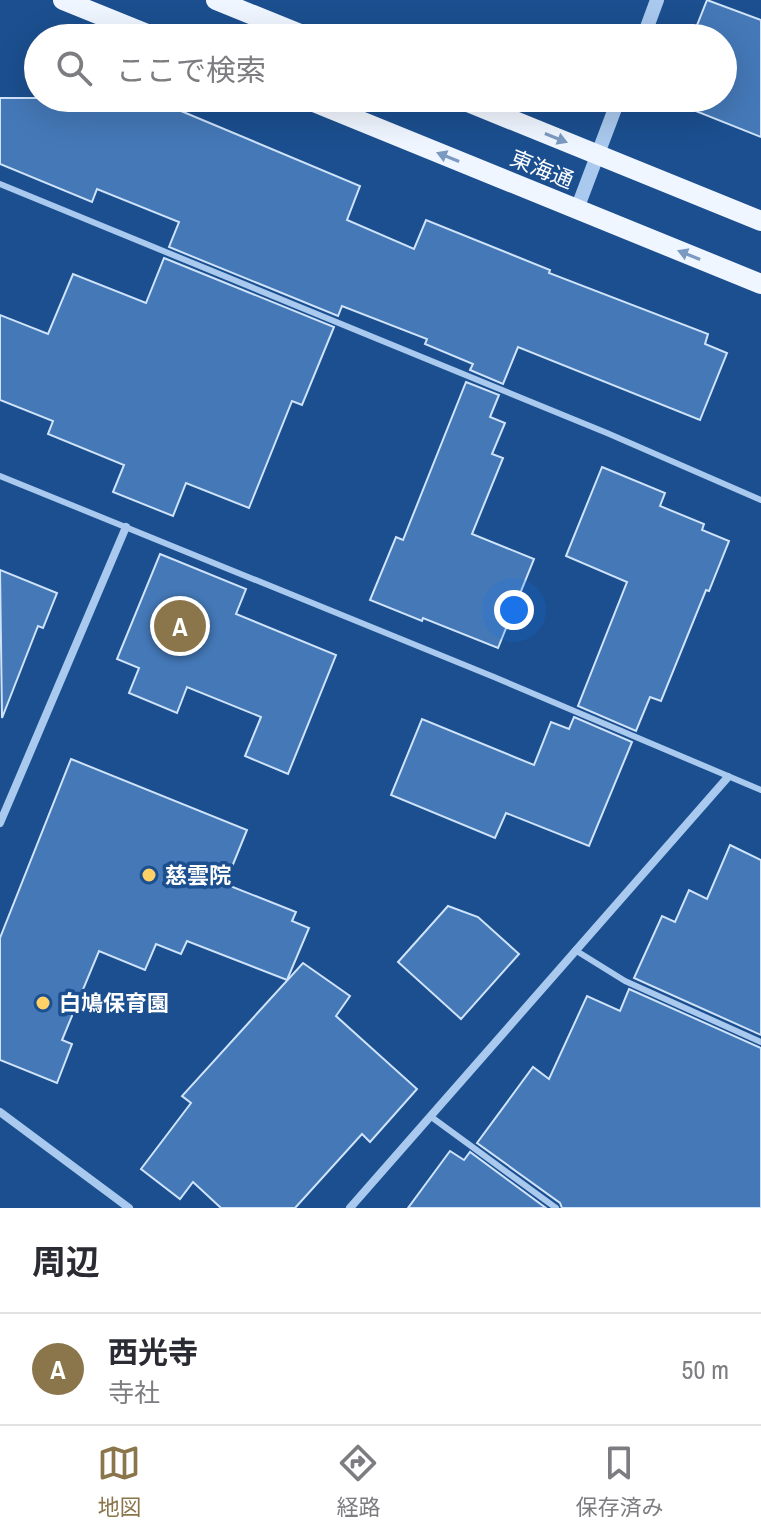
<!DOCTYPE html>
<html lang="ja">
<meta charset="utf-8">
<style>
:root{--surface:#fff;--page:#f2f2f3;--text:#2b2b33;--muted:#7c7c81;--line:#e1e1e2;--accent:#8a764a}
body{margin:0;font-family:"Archivo Narrow","Noto Sans JP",sans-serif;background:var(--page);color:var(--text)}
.you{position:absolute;left:514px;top:610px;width:28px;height:28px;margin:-20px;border:6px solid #fff;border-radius:50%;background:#1a73e8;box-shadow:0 0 0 12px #1a73e833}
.badge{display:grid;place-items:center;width:52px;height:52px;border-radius:50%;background:var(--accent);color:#fff;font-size:26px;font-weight:700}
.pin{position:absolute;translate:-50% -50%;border:4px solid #fff;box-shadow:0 2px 8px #0006}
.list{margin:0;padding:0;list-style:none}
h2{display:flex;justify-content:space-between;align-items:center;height:104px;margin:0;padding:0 32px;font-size:34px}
h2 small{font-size:26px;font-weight:400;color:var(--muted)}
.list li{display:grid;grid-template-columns:52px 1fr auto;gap:24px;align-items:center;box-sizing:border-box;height:112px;padding:0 32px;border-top:2px solid var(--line)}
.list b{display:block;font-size:30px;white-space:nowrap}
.list p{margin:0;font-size:26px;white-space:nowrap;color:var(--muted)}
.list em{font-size:26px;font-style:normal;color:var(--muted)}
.icon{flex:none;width:44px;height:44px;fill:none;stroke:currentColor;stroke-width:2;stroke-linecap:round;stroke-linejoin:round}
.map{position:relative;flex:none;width:761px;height:1208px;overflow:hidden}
.search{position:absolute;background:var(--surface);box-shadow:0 8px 32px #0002;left:24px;right:24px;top:24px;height:88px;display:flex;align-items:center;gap:20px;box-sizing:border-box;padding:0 28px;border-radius:44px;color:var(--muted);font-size:30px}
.sheet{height:216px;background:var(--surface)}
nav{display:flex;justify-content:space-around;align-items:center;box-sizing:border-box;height:112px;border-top:2px solid var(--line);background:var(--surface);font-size:22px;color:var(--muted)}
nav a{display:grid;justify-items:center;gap:4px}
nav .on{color:var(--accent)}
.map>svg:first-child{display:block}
.building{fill:#4478b7;stroke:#cfe3fa;stroke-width:2}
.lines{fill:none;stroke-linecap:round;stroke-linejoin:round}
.service{stroke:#a9c9ee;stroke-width:6}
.minor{stroke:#a9c9ee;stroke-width:8}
.tertiary{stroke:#a9c9ee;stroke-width:14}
.primary{stroke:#f0f6ff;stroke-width:20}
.oneway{fill:#7b9ac1}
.poi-dot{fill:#ffd166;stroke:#1b4f8f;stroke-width:3}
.labels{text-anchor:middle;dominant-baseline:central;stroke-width:7;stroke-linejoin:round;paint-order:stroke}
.street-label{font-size:22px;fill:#fff;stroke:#1b4f8f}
.poi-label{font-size:22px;font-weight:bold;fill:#fff;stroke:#1b4f8f;text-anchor:start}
</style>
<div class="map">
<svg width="761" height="1208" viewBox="0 0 761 1208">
<rect width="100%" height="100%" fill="#1b4f8f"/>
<g class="building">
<polygon points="707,0 761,20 761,137 668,100 669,98 723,98 723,38 692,38"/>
<polygon points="0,98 150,98 360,186 347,220 414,249 426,220 550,270 549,273 708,334 705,344 727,353 700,420 518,347 503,384 470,370 473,364 425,344 427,339 342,306 338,316 169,247 179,222 97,189 92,202 0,164"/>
<polygon points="164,258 334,327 302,405 292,401 249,508 186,483 173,516 113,492 124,465 48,434 53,421 0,400 0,315 48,334 73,274 146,303"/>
<polygon points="466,382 499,395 490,417 505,423 492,454 503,458 472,534 534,559 498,648 423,618 422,621 370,600 396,537 403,540"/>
<polygon points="602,467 665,493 660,506 704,524 702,530 729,541 709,591 706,590 661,701 650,697 636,731 578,706 627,582 566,556"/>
<polygon points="160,554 246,589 236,614 336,655 288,774 245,756 261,717 187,687 177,713 129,693 139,668 117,659"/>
<polygon points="0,570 57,593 43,628 38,626 2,718"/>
<polygon points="574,717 632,742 589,846 506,813 495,838 391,795 422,719 534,765 551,722 569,729"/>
<polygon points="71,759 247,830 225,884 296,912 292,921 309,928 287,980 187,941 181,954 156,944 145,970 99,951 62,1040 72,1044 57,1083 0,1060 0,938"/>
<polygon points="730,845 761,860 761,1035 634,978 662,916 675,922 689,890 707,899"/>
<polygon points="448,906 478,917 519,954 461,1019 398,962"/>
<polygon points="303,963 350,996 336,1016 417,1089 370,1142 362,1134 295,1208 221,1208 193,1182 180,1199 141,1169 191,1103 182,1096"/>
<polygon points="629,989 761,1048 761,1208 562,1208 560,1203 477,1143 533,1067 549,1079 587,996 620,1011"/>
<polygon points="450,1151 464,1160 470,1152 546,1208 408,1208"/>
</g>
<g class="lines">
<g class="service">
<polyline points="0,184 607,433 761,500"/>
<polyline points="0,476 494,677 761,790"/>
<polyline points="575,950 625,981 761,1042"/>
<polyline points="430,1116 556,1208"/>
</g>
<g class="minor">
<polyline points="0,823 126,527"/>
<polyline points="0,1112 129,1208"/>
<polyline points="350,1208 728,777"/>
</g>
<g class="tertiary">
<polyline points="643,38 657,0"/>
<polyline points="577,209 619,98"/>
</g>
<g class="primary">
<polyline points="63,0 157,38"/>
<polyline points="216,0 310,38"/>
<polyline points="304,98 761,284"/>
<polyline points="458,98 761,221"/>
</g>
</g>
<defs><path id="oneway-solid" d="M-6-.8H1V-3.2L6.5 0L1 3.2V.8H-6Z" transform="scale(2)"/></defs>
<g class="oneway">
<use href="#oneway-solid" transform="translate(556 138) rotate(22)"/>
<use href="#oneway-solid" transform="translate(448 157) rotate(-158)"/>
<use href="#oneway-solid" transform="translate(689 255) rotate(-158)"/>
</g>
<g class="poi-dot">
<circle cx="149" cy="875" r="8"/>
<circle cx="43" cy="1003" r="8"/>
</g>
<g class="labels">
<g class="street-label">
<text transform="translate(542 169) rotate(22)">東海通</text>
</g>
<g class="poi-label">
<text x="165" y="875">慈雲院</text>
<text x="59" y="1003">白鳩保育園</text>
</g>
</g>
</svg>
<div class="you"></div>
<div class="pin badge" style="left:180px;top:626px">A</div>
<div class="search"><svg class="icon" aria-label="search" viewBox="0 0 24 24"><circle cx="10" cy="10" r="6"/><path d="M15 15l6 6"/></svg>ここで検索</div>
</div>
<section class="sheet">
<h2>周辺<small></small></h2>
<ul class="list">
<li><span class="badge">A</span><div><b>西光寺</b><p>寺社</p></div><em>50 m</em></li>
</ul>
</section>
<nav>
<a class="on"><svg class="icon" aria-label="map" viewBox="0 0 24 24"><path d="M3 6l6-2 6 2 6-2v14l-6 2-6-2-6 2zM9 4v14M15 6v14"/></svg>地図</a>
<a><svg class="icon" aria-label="directions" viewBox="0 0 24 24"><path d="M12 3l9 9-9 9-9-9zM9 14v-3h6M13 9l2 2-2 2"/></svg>経路</a>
<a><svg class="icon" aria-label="saved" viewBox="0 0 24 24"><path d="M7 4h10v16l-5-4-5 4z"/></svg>保存済み</a>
</nav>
